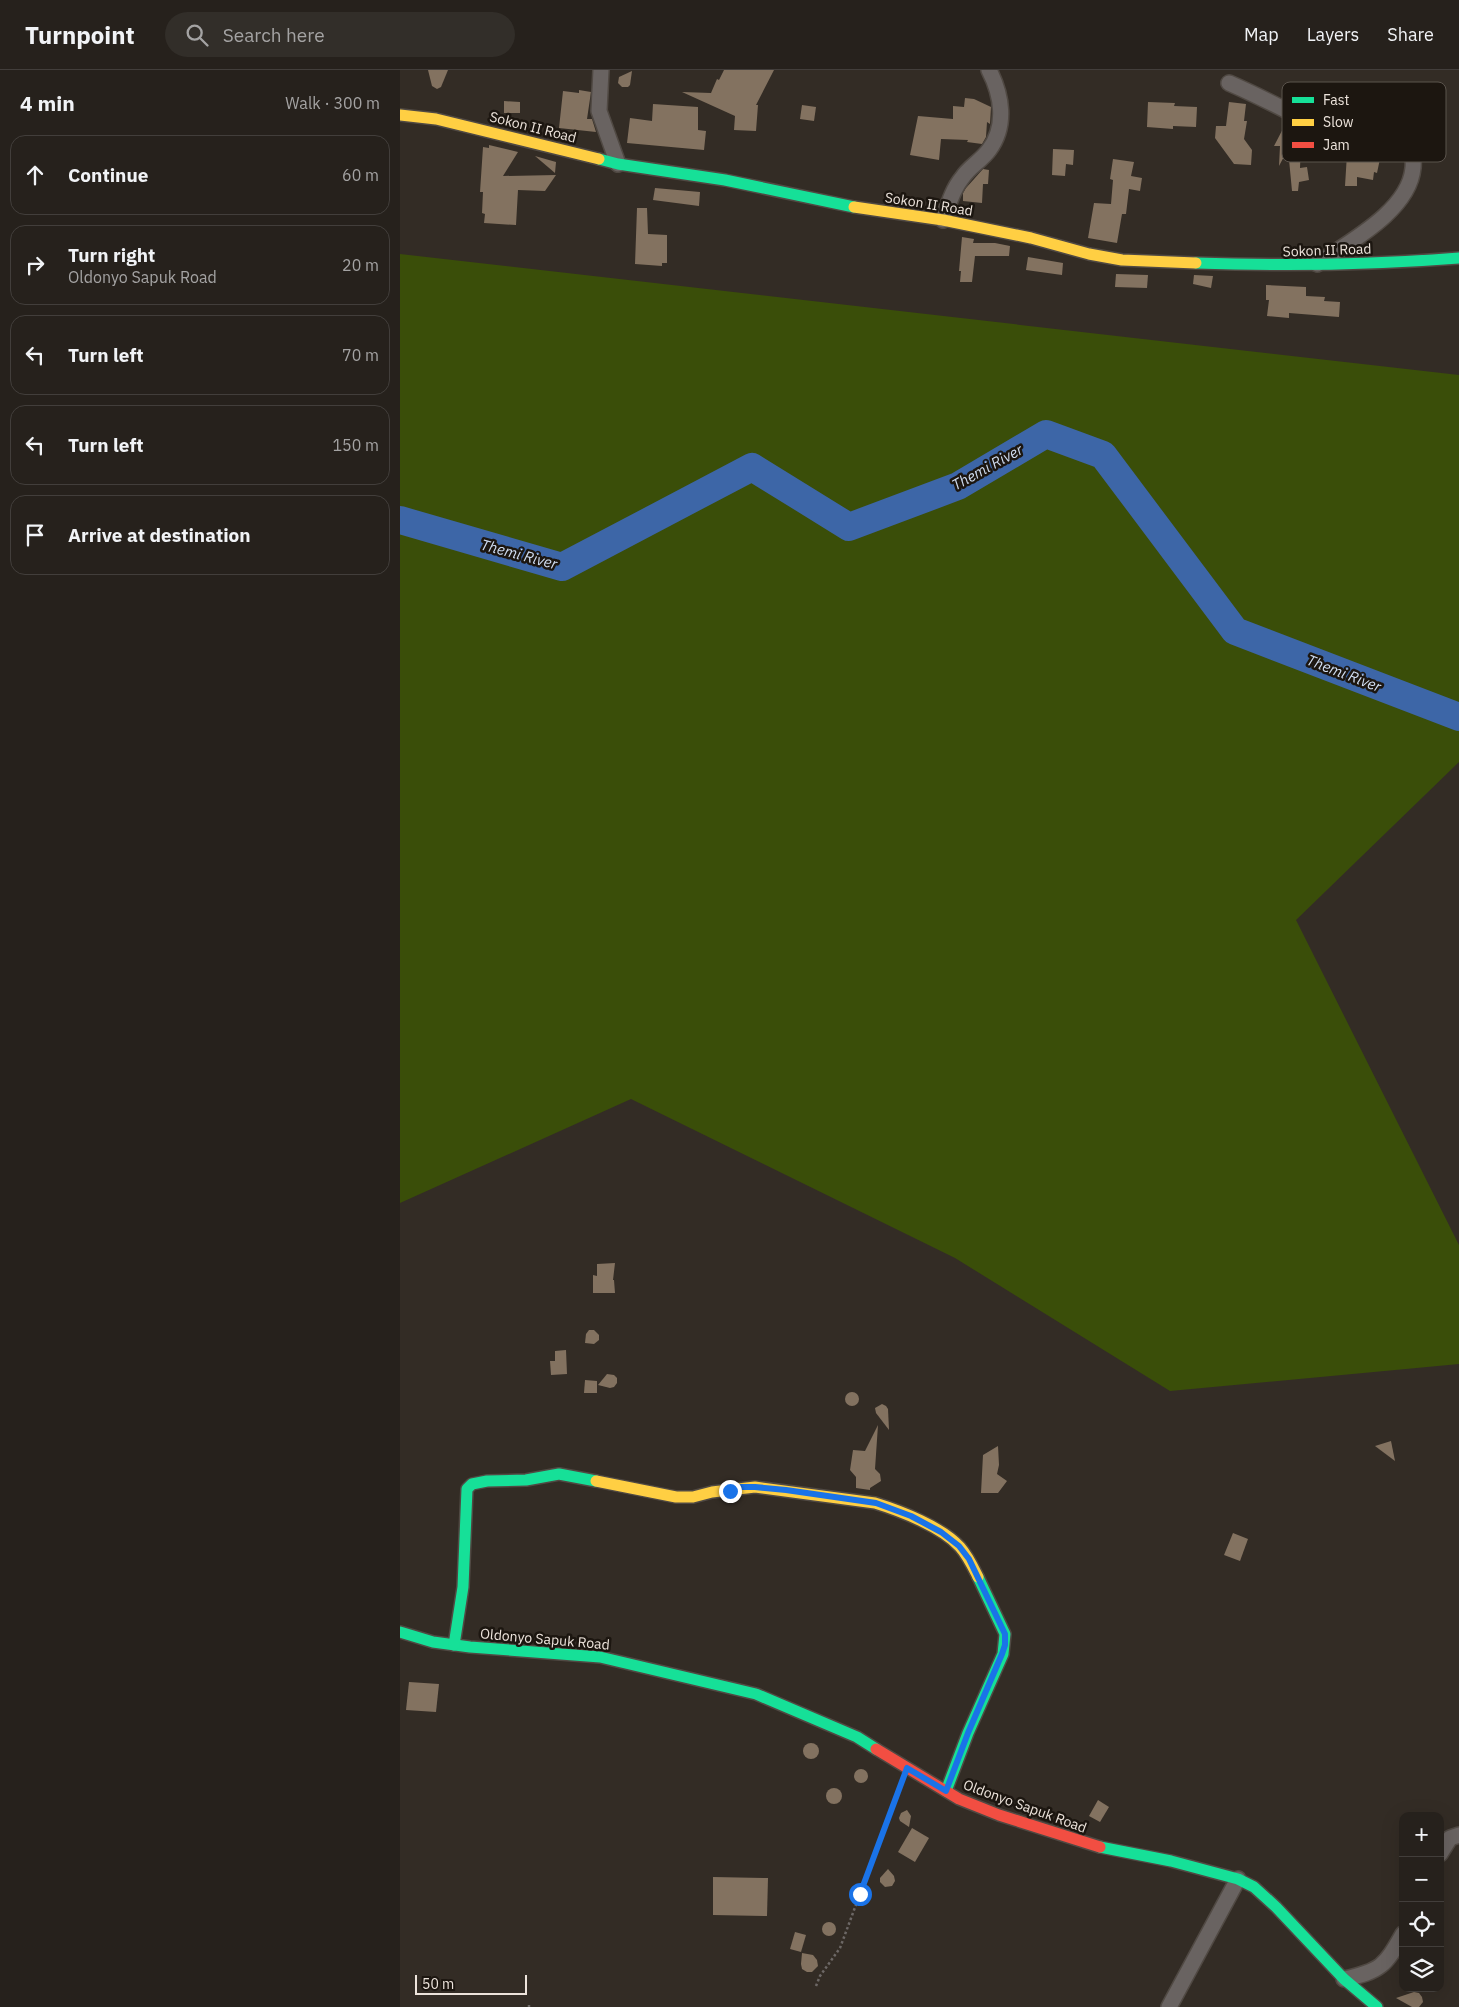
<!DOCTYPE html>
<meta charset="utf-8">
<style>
:root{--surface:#26211c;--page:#322e29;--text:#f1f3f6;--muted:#a4a3a3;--line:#423e3b}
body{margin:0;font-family:"IBM Plex Sans",sans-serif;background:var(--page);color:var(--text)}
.controls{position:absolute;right:15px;bottom:15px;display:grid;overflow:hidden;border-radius:10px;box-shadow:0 5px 20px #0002}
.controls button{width:45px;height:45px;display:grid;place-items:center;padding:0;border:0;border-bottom:1px solid var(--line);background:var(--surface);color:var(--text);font:25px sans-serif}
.scale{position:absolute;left:15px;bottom:12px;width:112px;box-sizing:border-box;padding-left:5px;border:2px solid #ede4dc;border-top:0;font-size:14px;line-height:18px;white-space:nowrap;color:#ede4dc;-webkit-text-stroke:4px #1c1610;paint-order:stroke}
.stop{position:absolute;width:15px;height:15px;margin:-11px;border:4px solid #1a73e8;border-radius:50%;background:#fff}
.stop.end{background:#1a73e8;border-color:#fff;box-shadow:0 1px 5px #0008}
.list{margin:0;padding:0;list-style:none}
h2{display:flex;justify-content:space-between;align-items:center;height:65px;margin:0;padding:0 20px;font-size:21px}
h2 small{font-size:16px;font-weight:400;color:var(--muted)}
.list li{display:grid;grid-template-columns:32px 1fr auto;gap:15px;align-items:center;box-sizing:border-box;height:80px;margin:0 10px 10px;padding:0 10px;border:1px solid var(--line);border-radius:15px}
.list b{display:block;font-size:19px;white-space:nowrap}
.list p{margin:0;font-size:16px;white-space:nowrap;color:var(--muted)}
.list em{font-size:16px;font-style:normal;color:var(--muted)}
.icon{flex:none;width:28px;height:28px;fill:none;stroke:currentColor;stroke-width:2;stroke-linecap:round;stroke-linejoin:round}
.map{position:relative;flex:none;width:1059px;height:1937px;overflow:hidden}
header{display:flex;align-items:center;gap:30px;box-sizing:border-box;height:70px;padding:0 25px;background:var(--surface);border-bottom:1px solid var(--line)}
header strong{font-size:24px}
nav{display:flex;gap:28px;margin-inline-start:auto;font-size:18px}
.search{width:350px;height:45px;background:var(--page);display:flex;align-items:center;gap:12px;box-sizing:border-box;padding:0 18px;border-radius:28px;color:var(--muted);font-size:19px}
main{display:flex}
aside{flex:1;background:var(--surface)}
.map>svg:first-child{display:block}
.green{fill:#3a4e09}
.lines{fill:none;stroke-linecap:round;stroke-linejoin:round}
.river{stroke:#3d66a7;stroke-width:28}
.building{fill:#837260}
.street-casing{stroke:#504943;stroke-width:18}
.fast-casing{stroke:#504943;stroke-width:14}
.slow-casing{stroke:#504943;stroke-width:14}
.jam-casing{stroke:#504943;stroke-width:14}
.path{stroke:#6d6866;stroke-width:2.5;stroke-dasharray:2.5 2.5;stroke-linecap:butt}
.street{stroke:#696361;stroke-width:15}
.fast{stroke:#16e098;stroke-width:11}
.slow{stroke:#ffcf43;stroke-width:11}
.jam{stroke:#f24e42;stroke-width:11}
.route{stroke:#1a73e8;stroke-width:6}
.labels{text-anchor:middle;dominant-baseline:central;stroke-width:5;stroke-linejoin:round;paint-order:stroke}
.street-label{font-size:14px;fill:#ede4dc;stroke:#1c1610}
.water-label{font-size:15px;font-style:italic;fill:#d0ddf1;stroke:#1c1610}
.key{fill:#1c1610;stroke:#5b544d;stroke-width:1}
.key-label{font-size:14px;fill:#ede4dc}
</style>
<header>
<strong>Turnpoint</strong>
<div class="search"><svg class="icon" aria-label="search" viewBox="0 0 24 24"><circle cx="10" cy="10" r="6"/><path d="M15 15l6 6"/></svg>Search here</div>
<nav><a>Map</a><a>Layers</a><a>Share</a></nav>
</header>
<main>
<aside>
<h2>4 min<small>Walk · 300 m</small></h2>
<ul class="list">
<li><svg class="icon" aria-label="ahead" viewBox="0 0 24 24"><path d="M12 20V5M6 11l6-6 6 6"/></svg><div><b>Continue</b></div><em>60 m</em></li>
<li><svg class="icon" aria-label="right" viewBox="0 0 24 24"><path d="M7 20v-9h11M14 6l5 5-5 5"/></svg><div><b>Turn right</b><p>Oldonyo Sapuk Road</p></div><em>20 m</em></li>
<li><svg class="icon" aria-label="left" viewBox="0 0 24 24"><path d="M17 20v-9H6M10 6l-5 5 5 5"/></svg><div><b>Turn left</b></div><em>70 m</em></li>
<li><svg class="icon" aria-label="left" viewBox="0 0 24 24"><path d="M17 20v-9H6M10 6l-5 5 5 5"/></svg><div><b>Turn left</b></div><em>150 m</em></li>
<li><svg class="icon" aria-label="arrive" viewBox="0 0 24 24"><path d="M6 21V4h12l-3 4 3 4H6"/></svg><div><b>Arrive at destination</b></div></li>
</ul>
</aside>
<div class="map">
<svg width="1059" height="1937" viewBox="0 0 1059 1937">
<rect width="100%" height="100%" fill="#332c25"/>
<polygon class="green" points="0,184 1059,305 1059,692 896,850 1059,1175 1059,1294 770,1321 555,1188 231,1029 0,1133"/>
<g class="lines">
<polyline class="river" points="0,450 162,497 352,397 449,457 558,416 646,364 703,385 835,561 1059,647"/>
</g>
<g class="building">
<polygon points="28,0 48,0 41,17 37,19 32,16"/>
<polygon points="324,0 374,0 356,35 358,35 356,61 334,60 335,46 282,22 311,23 317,9 319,10"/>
<polygon points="232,1 230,15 228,17 222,17 218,13 219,7"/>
<polygon points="179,20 191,22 187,49 192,49 196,62 159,58 163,21 179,23"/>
<polygon points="565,28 574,29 591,37 590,54 587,52 586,67 582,74 567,72 568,70 541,69 539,90 510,85 518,46 553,49 553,36 564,37"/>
<polygon points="104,31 120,32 120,43 104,43"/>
<polygon points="748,32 775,33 774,36 797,37 796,57 773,56 773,59 747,57"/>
<polygon points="829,32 846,34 844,51 847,51 844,69 852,80 851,95 834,94 815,68 816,56 826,56"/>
<polygon points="253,34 298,37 298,60 306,61 304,80 227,73 230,48 252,51"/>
<polygon points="402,35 416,37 414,51 400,49"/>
<polygon points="887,51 899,58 892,72 901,72 900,98 907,97 909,110 899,112 898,121 892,121 888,79 879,96 880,76 874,76"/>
<polygon points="962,65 978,65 978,72 989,73 988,85 981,84 977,103 974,102 973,110 957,107 957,116 945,116 947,84 950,84 951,71"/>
<polygon points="89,75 118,82 103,106 156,105 145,121 118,120 116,155 84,153 85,144 82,143 83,122 80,122 83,77 89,78"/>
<polygon points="653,79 674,80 673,95 666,94 665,106 652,105"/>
<polygon points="135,86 156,92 155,103"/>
<polygon points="713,89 734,92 731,106 742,108 740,121 729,119 726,144 722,144 717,173 688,168 694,133 711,134 713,110 710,109"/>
<polygon points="583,99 589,100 588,114 583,114 582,133 563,131 563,123 566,118"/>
<polygon points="255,118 300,122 299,136 253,130"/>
<polygon points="237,138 247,138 248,164 267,165 267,193 262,193 262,196 235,194"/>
<polygon points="562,167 574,169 573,173 595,173 610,176 609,186 575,186 572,212 560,212 561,201 559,201"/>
<polygon points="628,187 663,193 662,205 626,200"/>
<polygon points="716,204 748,205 747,218 715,217"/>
<polygon points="794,205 813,206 811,218 793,214"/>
<polygon points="866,215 906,217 906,226 925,227 924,231 940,232 939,247 889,243 889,248 867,246 869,230 866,230"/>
<polygon points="215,1193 213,1210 214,1210 215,1223 193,1223 193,1205 197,1206 197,1194"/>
<polygon points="189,1260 194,1260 199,1265 199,1270 194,1274 185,1273 186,1264"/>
<polygon points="166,1280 167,1304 151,1305 150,1291 155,1291 155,1281"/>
<polygon points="207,1304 214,1305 217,1308 217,1313 214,1317 210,1318 198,1315"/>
<polygon points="185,1310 197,1311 197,1323 184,1323"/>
<circle cx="452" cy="1329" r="7"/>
<polygon points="482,1334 486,1336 488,1339 489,1360 476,1343 475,1338"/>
<polygon points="478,1355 475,1399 480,1404 481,1411 470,1418 470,1420 456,1418 456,1407 450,1400 453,1380 465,1381"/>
<polygon points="991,1371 995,1391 975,1376"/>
<polygon points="598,1376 599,1395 597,1404 607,1411 598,1423 581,1423 583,1385"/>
<polygon points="833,1463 848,1469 840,1491 824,1485"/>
<polygon points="9,1612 39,1614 36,1642 6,1640"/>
<circle cx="411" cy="1681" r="8"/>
<circle cx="461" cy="1706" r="7"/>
<circle cx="434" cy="1726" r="8"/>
<polygon points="698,1730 709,1737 700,1752 689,1746"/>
<polygon points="507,1740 511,1746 509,1757 500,1751 499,1748 501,1743"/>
<polygon points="512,1758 529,1768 515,1792 498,1782"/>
<polygon points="488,1799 494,1806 495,1811 492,1816 485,1817 480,1812 480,1808"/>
<polygon points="313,1807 368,1808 367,1846 313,1845"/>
<circle cx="429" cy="1859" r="7"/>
<polygon points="395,1862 406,1865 401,1882 390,1879"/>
<polygon points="402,1883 413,1885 417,1890 418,1896 412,1902 407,1902 402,1899 401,1894"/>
<polygon points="1014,1922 1019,1923 1022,1927 1023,1932 1019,1937 1012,1937 996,1928"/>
</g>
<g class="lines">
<defs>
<g id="street">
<polyline points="201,0 199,41 218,94"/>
<path d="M829,13C852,23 874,34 897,46C907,52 915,59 927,62C950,69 948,59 965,52C975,48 988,48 998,51C1009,54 1011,65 1012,75C1012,82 1014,91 1013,98C1009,141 949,172 917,194"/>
<path d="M543,150C548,136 552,120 562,108C569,97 581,91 589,80C607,56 602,25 589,0"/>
<polyline points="1040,1784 1050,1768 1059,1765"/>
<path d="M944,1909C981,1901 985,1896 1003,1864"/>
<polyline points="769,1937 838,1809"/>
</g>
<g id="fast">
<polyline points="199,89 218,94 325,110 454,137"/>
<path d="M796,193C884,196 971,195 1059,188"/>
<polyline points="0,1562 33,1572 70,1577 200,1587 356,1624 457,1667 476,1679"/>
<polyline points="54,1575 63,1517 67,1419 72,1414 87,1411 126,1410 159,1404 196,1411"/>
<polyline points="546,1721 568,1663 603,1584 605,1564 578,1507"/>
<polyline points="700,1777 771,1791 838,1809 854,1817 876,1837 944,1909 977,1937"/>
</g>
<g id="slow">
<polyline points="0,45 36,49 199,89"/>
<polyline points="454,137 543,150 631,168 689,184 722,190 796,193"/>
<path d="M196,1411L276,1427H293L312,1422L355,1417L475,1433C501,1441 542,1457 560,1477C568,1486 573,1497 578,1507"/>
</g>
<polyline id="jam" points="476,1679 559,1729 599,1745 700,1777"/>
</defs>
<use href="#street" class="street-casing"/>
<use href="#fast" class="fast-casing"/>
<use href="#slow" class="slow-casing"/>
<use href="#jam" class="jam-casing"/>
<g class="path">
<polyline points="416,1916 420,1906 440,1878 501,1713"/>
<polyline points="129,1937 129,1935"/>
</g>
<use href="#street" class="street"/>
<use href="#fast" class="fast"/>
<use href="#slow" class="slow"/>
<use href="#jam" class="jam"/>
</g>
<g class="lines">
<polyline class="route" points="330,1421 341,1417 355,1417 386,1420 476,1433 511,1446 541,1462 559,1476 569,1489 605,1564 605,1575 602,1584 568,1663 546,1721 507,1698 460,1824"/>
</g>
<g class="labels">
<g class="street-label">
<text transform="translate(133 57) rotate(14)">Sokon II Road</text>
<text transform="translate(529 134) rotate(9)">Sokon II Road</text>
<text transform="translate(927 180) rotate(-2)">Sokon II Road</text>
<text transform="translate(145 1569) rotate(5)">Oldonyo Sapuk Road</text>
<text transform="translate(625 1736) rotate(20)">Oldonyo Sapuk Road</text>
</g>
<g class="water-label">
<text transform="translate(587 397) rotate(-29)">Themi River</text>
<text transform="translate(119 484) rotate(15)">Themi River</text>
<text transform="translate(944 603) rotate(21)">Themi River</text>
</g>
</g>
<rect x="882" y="12" width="164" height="80" rx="8" class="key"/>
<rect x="892" y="27" width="22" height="6" fill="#16e098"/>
<rect x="892" y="49" width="22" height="7" fill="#ffcf43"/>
<rect x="892" y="72" width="22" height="6" fill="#f24e42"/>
<g class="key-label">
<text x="923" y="35">Fast</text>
<text x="923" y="57">Slow</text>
<text x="923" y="80">Jam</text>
</g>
</svg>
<div class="controls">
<button>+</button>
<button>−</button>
<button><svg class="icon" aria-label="locate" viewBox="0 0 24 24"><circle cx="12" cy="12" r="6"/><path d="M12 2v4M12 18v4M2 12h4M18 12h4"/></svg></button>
<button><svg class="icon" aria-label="layers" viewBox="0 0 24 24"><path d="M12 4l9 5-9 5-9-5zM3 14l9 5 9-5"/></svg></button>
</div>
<div class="scale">50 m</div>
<div class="stop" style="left:460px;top:1824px"></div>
<div class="stop end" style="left:330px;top:1421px"></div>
</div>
</main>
